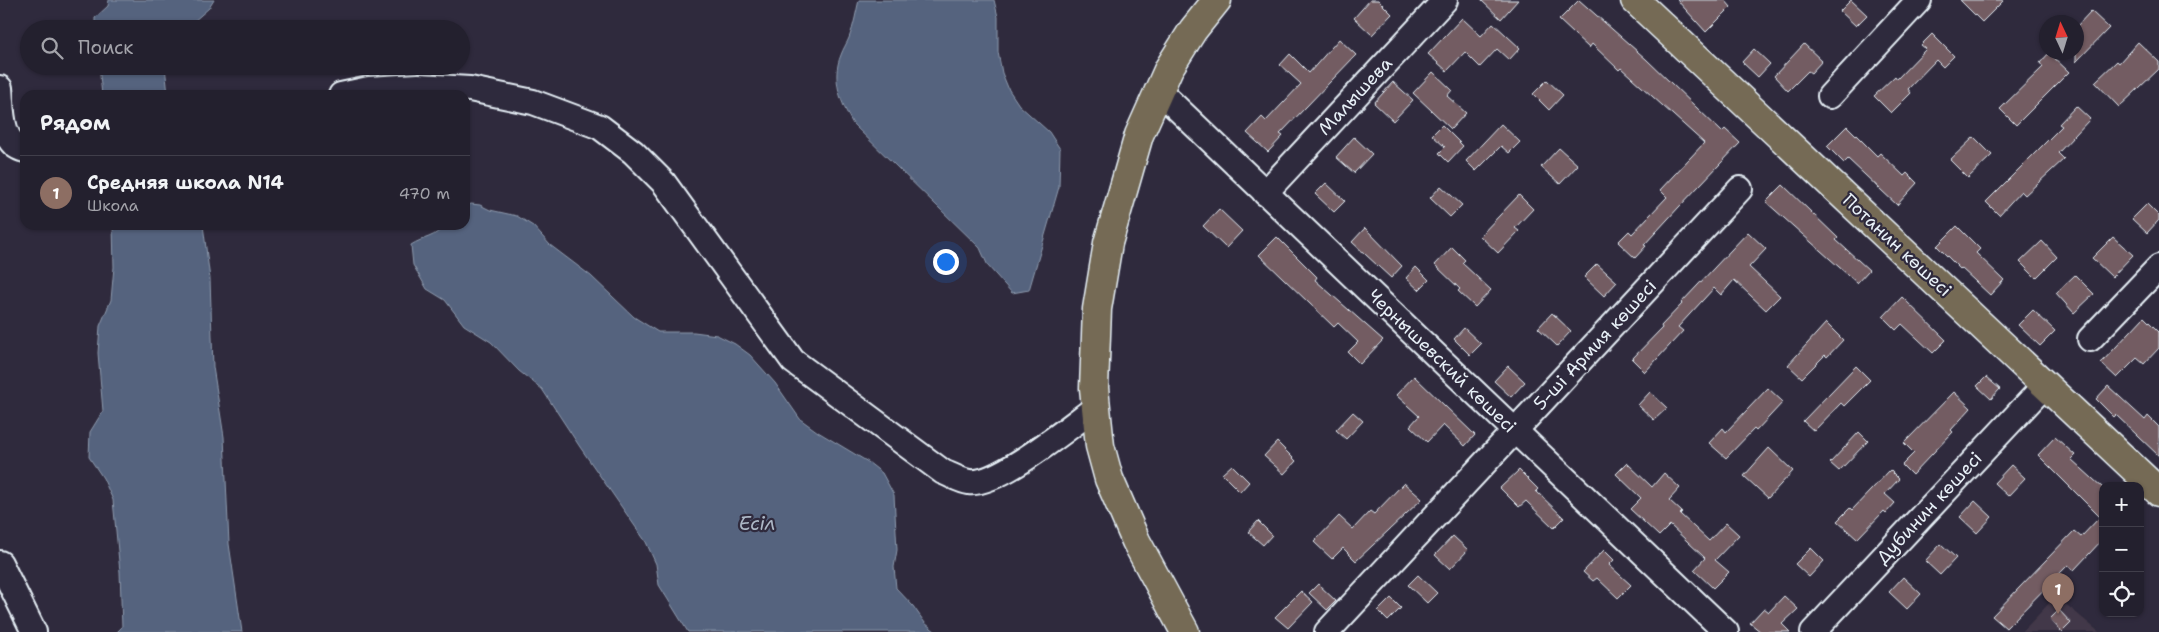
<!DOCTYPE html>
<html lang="ru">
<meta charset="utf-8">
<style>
:root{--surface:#23202e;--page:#2f2d3a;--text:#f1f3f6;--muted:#a3a3aa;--line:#403e4a;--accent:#ff9aa2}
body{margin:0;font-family:"Shantell Sans",sans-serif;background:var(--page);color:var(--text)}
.controls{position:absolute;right:15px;bottom:15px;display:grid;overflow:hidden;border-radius:10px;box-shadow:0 1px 4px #0004}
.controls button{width:45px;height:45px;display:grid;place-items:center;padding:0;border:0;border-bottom:1px solid var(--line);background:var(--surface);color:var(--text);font:25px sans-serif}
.compass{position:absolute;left:2039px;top:15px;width:45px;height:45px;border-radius:50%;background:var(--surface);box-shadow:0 1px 4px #0004;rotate:356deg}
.you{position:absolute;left:945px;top:261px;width:18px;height:18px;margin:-12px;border:4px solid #fff;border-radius:50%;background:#1a73e8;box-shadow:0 0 0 8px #1a73e833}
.badge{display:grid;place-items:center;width:32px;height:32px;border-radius:50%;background:var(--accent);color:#fff;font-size:16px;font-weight:700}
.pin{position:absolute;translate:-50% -41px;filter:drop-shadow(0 1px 2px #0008)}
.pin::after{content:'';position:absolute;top:26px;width:18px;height:15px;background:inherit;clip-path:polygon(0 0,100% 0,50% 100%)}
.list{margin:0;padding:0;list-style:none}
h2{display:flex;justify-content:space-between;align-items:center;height:65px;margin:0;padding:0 20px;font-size:21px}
h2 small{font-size:16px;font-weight:400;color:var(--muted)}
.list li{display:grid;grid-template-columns:32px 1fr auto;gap:15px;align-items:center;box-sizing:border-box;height:75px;padding:0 20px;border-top:1px solid var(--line)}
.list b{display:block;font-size:19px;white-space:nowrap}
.list p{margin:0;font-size:16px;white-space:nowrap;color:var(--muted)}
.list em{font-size:16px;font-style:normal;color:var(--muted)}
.icon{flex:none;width:28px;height:28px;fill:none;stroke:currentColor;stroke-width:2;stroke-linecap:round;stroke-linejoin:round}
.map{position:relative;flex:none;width:2159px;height:632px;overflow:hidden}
.search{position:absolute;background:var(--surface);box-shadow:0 1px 4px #0004;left:20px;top:20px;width:450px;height:55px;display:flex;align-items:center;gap:12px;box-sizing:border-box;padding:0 18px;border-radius:28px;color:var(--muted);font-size:19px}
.panel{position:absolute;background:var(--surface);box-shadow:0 1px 4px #0004;left:20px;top:90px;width:450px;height:140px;border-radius:15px}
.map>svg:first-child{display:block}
.built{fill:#433948}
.water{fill:#54637e;stroke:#8f9caf}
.building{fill:#735c62;stroke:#e8f1f8}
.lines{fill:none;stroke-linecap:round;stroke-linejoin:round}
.minor-casing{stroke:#e8f1f8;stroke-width:28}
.major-casing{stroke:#e8f1f8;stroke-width:31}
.highway-casing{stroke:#e8f1f8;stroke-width:31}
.minor{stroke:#2f2a3d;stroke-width:24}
.major{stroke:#746b55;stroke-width:28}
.highway{stroke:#746b55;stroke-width:28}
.labels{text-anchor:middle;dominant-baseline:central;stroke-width:4.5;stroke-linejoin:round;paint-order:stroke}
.street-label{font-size:18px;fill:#e8f1f8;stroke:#2f2a3d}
.water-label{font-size:19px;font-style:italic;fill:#adb8c7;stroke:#2f2a3d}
</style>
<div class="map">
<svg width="2159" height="632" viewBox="0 0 2159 632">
<rect width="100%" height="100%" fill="#2f2a3d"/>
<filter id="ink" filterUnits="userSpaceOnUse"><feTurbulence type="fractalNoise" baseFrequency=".02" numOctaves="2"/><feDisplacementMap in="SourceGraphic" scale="10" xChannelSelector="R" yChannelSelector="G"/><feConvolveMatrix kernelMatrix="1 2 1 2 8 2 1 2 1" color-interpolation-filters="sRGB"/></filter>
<g filter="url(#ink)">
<polygon class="built" points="2056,596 2099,632 2022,632"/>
<g class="water">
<polygon points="109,0 214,0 209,8 185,29 95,29 95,18 108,6"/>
<path d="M859,0H994L998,17V52L1002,73L1009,90L1019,105L1049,132L1060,149L1059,187L1029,290L1012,293L988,266L980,248L853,124C841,103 831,79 841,55C843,49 847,43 849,38C854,26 856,12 859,0Z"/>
<polygon points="99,66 165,66 168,95 102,95"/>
<path d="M471,204L480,205L490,210L517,216L533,226L550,245L591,276L634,317L658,332H694L717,335L735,344L750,355L775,383L800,419L818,432L868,462L882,473L894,495L897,550L894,567L896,588L913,606L925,623L936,632H688L659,585L656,564L646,542L580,447L542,389L519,371L491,342L464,325L445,300L427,289L413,265L411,245C423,237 436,238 444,225H465V207Z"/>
<polygon points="113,225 203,225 210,279 213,367 224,437 229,544 242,632 117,632 122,627 120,572 113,500 103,478 89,457 90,432 103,411 98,353 100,326 111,300 114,267"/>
</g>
<g class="building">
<polygon points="1370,0 1378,0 1392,14 1372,35 1354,18"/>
<polygon points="1481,0 1518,0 1501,19"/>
<polygon points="1579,0 1646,59 1722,132 1725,129 1740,143 1679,207 1644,245 1646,246 1635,258 1618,242 1629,231 1632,234 1667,197 1660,190 1704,143 1621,68 1619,70 1592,44 1589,48 1559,20"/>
<polygon points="1677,0 1725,0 1731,7 1706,32"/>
<polygon points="1851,0 1867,15 1856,26 1840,11"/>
<polygon points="1960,0 2004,0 1982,22"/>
<polygon points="2091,11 2109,28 2076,62 2076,27"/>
<polygon points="1462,18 1481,36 1493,23 1520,48 1509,60 1497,49 1480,67 1465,52 1447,71 1428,54"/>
<polygon points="1932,34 1954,56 1943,67 1936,60 1908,89 1911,93 1891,113 1874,96 1895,76 1897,79 1926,49 1921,45"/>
<polygon points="1339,39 1356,55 1280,134 1283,136 1268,152 1247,133 1262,117 1266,121 1301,84 1280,65 1290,54 1309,73"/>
<polygon points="2138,42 2159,62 2159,69 2119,107 2095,82 2117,61 2119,63"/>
<polygon points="1804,44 1822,61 1811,73 1808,71 1788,91 1774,76"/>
<polygon points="1754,49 1770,64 1758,77 1742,62"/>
<polygon points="2049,53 2069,72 2016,125 2000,109 2043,67 2040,63"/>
<polygon points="1433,72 1452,90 1447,96 1466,113 1451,129 1413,93"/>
<polygon points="1547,80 1563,95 1549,110 1533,94"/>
<polygon points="1393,82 1413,100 1393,121 1374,103"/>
<polygon points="2076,106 2090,119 2058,153 2064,159 2025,195 2021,191 1999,215 1986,202 2062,126 2059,124"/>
<polygon points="1501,124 1520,142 1509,153 1501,146 1476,171 1466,161"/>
<polygon points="1442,125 1463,146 1448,162 1439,153 1445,147 1432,135"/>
<polygon points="1847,126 1877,156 1880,153 1904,176 1907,173 1917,183 1897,205 1848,159 1844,163 1827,146"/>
<polygon points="1354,137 1372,154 1354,173 1336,157"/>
<polygon points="1974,137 1992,155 1968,178 1950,160"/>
<polygon points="1559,148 1578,165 1560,184 1541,167"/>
<polygon points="1326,183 1345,201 1334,212 1315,194"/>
<polygon points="1783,185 1838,238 1836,240 1869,270 1857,283 1766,202"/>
<polygon points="1441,186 1462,205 1450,217 1430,198"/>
<polygon points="1519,195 1533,209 1515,228 1519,231 1498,253 1480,236"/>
<polygon points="2147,204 2159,216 2159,220 2147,233 2132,219"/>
<polygon points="1219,209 1242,231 1226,248 1203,226"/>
<polygon points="1957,226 1980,249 1976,253 2004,280 1990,295 1961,268 1960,269 1937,246"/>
<polygon points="1365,228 1402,266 1391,278 1352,242"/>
<polygon points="1748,232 1766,249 1749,267 1780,296 1766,310 1734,280 1721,295 1714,288 1678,327 1683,331 1645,372 1632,359 1662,328 1661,326 1682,304 1681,303"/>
<polygon points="1277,237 1317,277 1315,280 1383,340 1360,364 1348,352 1358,342 1338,323 1334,327 1259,255"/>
<polygon points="2113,237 2133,255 2112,277 2092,258"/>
<polygon points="2042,241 2057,257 2036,278 2020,262"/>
<polygon points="1452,247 1465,260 1462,263 1491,290 1475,307 1458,291 1460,289 1435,265"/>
<polygon points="1597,264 1617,282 1604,296 1584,277"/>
<polygon points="1416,267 1429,280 1419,290 1406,278"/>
<polygon points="2075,275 2094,294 2074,313 2056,293"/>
<polygon points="1902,297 1946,340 1933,353 1902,324 1896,330 1883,317"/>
<polygon points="2033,310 2055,331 2040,346 2018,325"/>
<polygon points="1552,313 1571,331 1557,346 1538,328"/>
<polygon points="2144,317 2159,332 2159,348 2144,364 2137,358 2117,378 2101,363"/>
<polygon points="1826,323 1843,340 1827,357 1825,355 1802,378 1788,365"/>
<polygon points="1464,328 1481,344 1470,355 1454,339"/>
<polygon points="1508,366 1525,382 1511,397 1494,381"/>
<polygon points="1856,366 1870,380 1844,406 1841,403 1814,431 1803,421"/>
<polygon points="1414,376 1475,435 1465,446 1443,425 1427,442 1410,426 1419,416 1396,395"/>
<polygon points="1986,377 2000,389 1991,399 1977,386"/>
<polygon points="2108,386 2145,420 2148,416 2159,427 2159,456 2116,415 2114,417 2096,399"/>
<polygon points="1768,388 1783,402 1756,431 1754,429 1726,458 1709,443 1723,428 1726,432"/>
<polygon points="1650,392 1667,408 1654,420 1638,405"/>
<polygon points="1954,392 1971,408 1951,430 1953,432 1912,475 1902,465 1914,453 1904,443"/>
<polygon points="1353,412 1363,421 1346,439 1336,430"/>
<polygon points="1859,432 1868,441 1839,471 1830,463"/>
<polygon points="2055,437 2075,455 2071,459 2103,488 2103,539 2074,570 2068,565 2006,628 1992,616 2074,531 2081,537 2100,517 2038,455"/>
<polygon points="1277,442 1296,461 1284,474 1264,456"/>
<polygon points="1769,448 1793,471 1768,498 1744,476"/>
<polygon points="1627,463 1652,487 1664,473 1680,488 1669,500 1682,512 1680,514 1709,541 1726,523 1739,535 1715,560 1729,572 1713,588 1694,570 1705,558 1670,525 1659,536 1630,509 1641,498 1616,474"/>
<polygon points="1232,465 1249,482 1240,492 1222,474"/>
<polygon points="2011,465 2025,478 2008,496 1994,483"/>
<polygon points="1519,470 1538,489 1536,491 1564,518 1554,528 1526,501 1519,507 1500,488"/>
<polygon points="1890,470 1899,479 1885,494 1895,503 1886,513 1884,511 1857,539 1837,521 1850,508 1852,510"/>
<polygon points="1404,483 1422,499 1356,561 1343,548 1332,559 1314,542 1339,516 1353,529 1370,511 1374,514"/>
<polygon points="1975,501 1992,517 1977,533 1960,517"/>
<polygon points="1258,521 1272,535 1263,545 1248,532"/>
<polygon points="1453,536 1468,550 1450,569 1435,555"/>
<polygon points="1941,544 1956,558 1940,575 1925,561"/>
<polygon points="1811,548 1824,561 1809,577 1795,564"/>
<polygon points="1604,550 1614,560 1609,565 1631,585 1618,598 1597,578 1593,581 1583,572"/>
<polygon points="1418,575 1437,593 1427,603 1408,585"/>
<polygon points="1903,577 1921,594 1907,609 1889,592"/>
<polygon points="1318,584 1336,601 1327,610 1309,593"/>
<polygon points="1301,591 1313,602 1288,628 1275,617"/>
<polygon points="1784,596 1798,609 1782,624 1790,632 1761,632 1750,623 1764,608 1769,612"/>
<polygon points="1391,598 1401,608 1388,621 1378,611"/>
<polygon points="2059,610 2071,623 2062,632 2050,619"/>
</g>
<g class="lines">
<defs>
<g id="minor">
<path d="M0,88C2,108 0,145 25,150"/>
<polyline points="1158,90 1726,632"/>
<path d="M341,95L369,89L418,86L470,89L533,102L600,127L633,152L664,183L793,361L943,472C951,475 961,481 969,482C998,486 1070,426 1095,408"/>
<polyline points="1830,96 1919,0"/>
<polyline points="1265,193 1445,0"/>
<polyline points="2090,339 2159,267"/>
<polyline points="0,563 34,632"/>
<polyline points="1327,632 1740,189"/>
<polyline points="1813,632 2046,384"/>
</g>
<polyline id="major" points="1635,0 2159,492"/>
<polyline id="highway" points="1185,632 1136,541 1109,479 1100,446 1094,388 1097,309 1108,243 1139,135 1169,68 1193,30 1217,0"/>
</defs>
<use href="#minor" class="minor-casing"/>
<use href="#major" class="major-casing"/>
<use href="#highway" class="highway-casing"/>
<use href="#minor" class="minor"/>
<use href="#major" class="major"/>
<use href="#highway" class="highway"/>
</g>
</g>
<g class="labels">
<g class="street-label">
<text transform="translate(1355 96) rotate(-47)">Малышева</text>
<text transform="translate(1897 245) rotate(43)">Потанин көшесі</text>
<text transform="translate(1595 345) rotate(-47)">5-ші Армия көшесі</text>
<text transform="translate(1442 361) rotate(44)">Чернышевский көшесі</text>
<text transform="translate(1929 508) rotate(-47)">Дубинин көшесі</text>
</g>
<g class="water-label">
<text x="757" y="523">Есіл</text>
</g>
</g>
</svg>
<div class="controls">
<button>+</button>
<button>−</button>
<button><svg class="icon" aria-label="locate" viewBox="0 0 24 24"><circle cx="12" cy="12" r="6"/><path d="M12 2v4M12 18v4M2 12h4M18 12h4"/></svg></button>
</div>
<svg class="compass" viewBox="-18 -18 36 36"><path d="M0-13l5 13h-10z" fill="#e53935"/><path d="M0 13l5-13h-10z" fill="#a3a3aa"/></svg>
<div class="you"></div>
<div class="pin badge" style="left:2058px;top:614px;background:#8d6e63">1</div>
<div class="search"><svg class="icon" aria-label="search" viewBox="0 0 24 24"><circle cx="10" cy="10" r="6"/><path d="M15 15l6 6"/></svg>Поиск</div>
<section class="panel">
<h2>Рядом<small></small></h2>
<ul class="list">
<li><span class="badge" style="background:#8d6e63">1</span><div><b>Средняя школа N14</b><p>Школа</p></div><em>470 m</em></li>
</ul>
</section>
</div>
